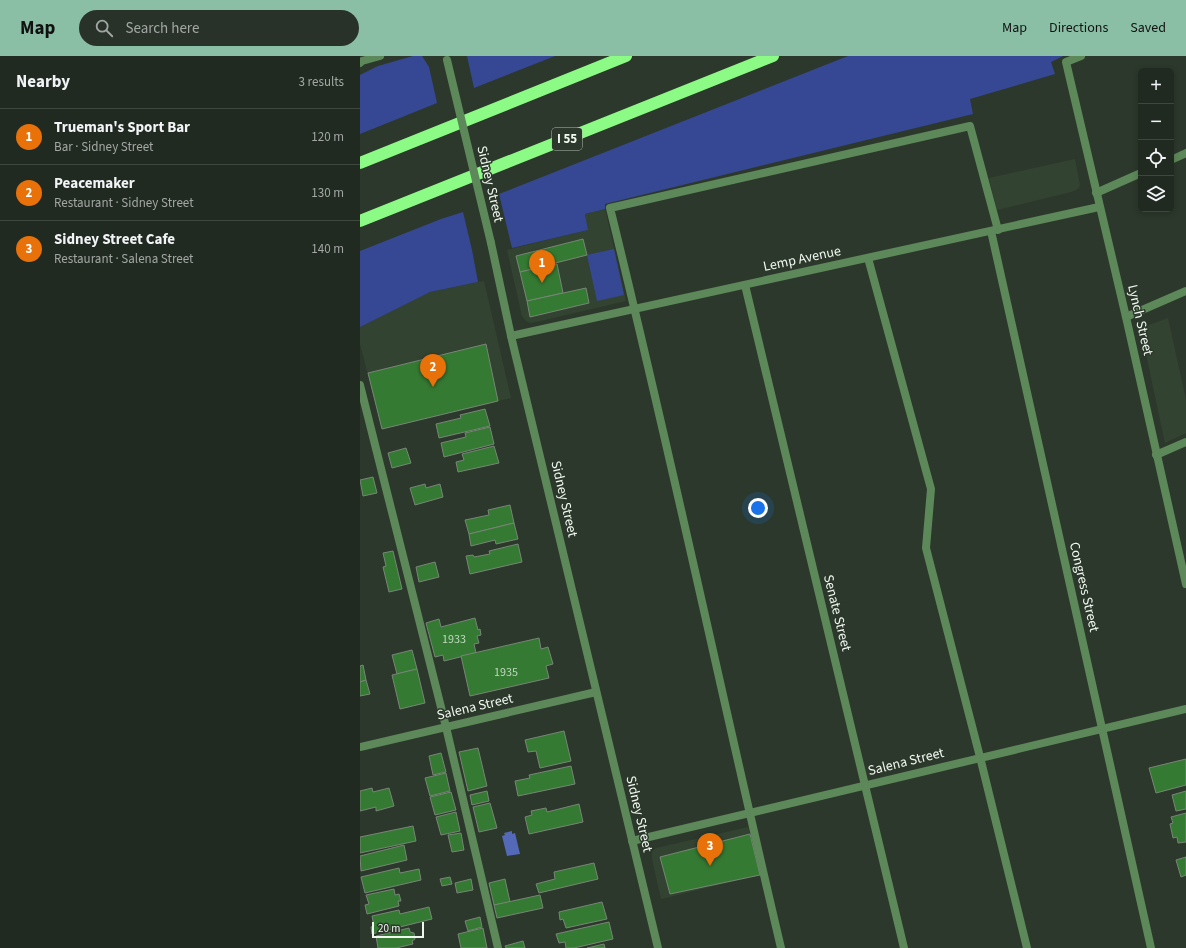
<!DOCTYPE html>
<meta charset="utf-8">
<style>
:root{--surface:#212a20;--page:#293229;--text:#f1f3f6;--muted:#a2a7a5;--line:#3e463e;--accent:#8abfa5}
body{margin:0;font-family:"Source Sans 3",sans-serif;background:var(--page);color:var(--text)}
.controls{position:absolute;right:12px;top:12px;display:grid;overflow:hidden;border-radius:6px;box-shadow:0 2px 6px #0003}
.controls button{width:36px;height:36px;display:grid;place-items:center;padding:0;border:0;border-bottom:1px solid var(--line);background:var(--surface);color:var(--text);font:20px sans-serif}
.scale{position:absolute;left:12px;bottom:10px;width:52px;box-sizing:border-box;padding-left:4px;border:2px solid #eff7ee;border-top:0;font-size:11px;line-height:14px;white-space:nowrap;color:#eff7ee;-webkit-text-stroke:3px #2c382b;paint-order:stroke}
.you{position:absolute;left:398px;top:452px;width:14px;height:14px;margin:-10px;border:3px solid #fff;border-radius:50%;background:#1a73e8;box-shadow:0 0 0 6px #1a73e833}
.badge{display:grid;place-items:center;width:26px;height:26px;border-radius:50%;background:var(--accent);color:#fff;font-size:13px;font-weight:700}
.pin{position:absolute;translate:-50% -33px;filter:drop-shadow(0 1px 2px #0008)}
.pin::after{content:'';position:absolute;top:21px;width:14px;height:12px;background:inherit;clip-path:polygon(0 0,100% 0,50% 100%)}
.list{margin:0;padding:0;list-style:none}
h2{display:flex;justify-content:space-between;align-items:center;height:52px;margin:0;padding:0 16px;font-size:17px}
h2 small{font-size:13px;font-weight:400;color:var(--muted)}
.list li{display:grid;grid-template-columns:26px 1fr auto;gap:12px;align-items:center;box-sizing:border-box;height:56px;padding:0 16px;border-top:1px solid var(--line)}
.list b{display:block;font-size:15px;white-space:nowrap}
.list p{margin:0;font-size:13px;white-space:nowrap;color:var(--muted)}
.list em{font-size:13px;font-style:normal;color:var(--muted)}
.icon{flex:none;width:22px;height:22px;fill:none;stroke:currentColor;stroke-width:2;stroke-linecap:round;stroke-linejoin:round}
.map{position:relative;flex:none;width:826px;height:892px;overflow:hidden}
header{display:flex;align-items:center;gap:24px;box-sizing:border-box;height:56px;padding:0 20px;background:var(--accent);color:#111}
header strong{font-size:19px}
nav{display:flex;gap:22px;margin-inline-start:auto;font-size:14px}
.search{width:280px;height:36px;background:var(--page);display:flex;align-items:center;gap:10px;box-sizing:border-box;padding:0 14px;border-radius:22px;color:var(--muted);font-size:15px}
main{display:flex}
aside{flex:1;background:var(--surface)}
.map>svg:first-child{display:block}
.built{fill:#334331}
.green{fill:#364894}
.water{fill:#546ab9}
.building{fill:#357a32;stroke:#788577}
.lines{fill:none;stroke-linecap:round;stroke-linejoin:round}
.service{stroke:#5d8859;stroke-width:8}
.minor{stroke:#5d8859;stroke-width:8}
.tertiary{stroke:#5d8859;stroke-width:8}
.motorway{stroke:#8cfb85;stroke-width:12}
.tertiary-bridge{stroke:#5d8859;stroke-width:8}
.labels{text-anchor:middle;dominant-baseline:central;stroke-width:3;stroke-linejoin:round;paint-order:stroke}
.number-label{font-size:12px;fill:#c0d8bf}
.shield{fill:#2c382b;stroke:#b4beb4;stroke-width:1}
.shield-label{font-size:13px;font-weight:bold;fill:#eff7ee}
.street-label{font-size:14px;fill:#eff7ee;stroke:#2c382b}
</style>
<header>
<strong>Map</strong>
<div class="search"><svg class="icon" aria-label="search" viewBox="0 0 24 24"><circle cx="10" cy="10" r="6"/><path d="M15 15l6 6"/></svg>Search here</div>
<nav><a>Map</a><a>Directions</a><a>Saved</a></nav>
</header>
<main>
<aside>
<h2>Nearby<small>3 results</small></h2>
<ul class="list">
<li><span class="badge" style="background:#e8710a">1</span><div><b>Trueman's Sport Bar</b><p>Bar · Sidney Street</p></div><em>120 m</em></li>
<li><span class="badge" style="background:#e8710a">2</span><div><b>Peacemaker</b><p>Restaurant · Sidney Street</p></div><em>130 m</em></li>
<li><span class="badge" style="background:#e8710a">3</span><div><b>Sidney Street Cafe</b><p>Restaurant · Salena Street</p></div><em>140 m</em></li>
</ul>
</aside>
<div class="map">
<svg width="826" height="892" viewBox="0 0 826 892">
<rect width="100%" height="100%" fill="#2c382b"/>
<g class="built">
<polygon points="715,103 720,129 718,133 711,136 637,154 629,122"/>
<polygon points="245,153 266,245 176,266 170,267 166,265 162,260 147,194 228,174 225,158"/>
<polygon points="124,225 151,342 22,373 0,288 0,271 70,236"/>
<polygon points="808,262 826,344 826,377 805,387 782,279 784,274 789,269"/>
<polygon points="388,771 400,819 301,843 292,803 292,796 296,792"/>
</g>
<g class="green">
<polygon points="53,0 62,0 69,11 77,47 0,78 0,19 18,10"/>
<polygon points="107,0 195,0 114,32"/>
<polygon points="488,0 703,0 691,6 695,18 610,43 613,58 245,148 245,153 225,158 228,174 152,192 139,138"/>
<polygon points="103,156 112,194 118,226 70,236 0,271 0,195 81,163"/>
<polygon points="254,193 264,239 237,245 227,199"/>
</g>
<polygon class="water" points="152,775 152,778 155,777 160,798 147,800 142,780 145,779 144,777"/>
<g class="building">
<polygon points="223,183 227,199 160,216 156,200"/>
<polygon points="197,208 203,237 167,245 160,216"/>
<polygon points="226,232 229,247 170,261 167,245"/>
<polygon points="126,288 138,345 22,373 8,317"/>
<polygon points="125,353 130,370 79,382 76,368 101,362 100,359"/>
<polygon points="130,371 134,388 84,401 81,387 106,381 105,377"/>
<polygon points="134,390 139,407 98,416 96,406 104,404 102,398"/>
<polygon points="46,392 51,407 32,412 28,397"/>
<polygon points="13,421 17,437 3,440 0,424"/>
<polygon points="65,428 66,432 80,428 83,441 55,449 50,432"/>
<polygon points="150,449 154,467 109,478 105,464 129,459 128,454"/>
<polygon points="154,467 158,483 136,488 135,484 111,490 109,478"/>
<polygon points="158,488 162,506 110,518 106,500 113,499 114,501 130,498 129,495"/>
<polygon points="33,495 42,533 29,536 23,511 26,510 23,497"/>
<polygon points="75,506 79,521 59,526 56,511"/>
<polygon points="115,562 118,574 120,573 121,579 117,580 119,587 114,588 116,597 84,605 83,599 75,601 66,567 79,563 81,571"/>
<polygon points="179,582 181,593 188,591 193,608 186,610 189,622 110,640 101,600"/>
<polygon points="52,594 57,613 37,618 32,599"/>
<polygon points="3,609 6,624 0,626 0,610"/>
<polygon points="57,613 65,647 40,653 32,619"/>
<polygon points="6,624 10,638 0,640 0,626"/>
<polygon points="204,675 211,705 180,712 176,695 168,696 165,684"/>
<polygon points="118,692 127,730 108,735 99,696"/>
<polygon points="81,697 86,716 73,719 69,700"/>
<polygon points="826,703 826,729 796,737 789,712"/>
<polygon points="211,710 215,728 158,740 155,725 170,722 169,719"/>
<polygon points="86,717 90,735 70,740 65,722"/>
<polygon points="12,732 13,736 29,732 34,750 16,755 16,751 0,755 0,735"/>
<polygon points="127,735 129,745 112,749 110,739"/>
<polygon points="826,735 826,753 816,755 812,739"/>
<polygon points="91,736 96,754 75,759 70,741"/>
<polygon points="130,747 137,772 119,776 113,751"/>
<polygon points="219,748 223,766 169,778 165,761 172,759 171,755 186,752 187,756"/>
<polygon points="96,756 100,775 81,779 76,761"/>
<polygon points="826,757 826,786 818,787 817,781 813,782 810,768 813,767 811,761"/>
<polygon points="53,770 56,785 0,797 0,781"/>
<polygon points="101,777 104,794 92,796 88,779"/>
<polygon points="390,778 400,819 310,838 300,801"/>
<polygon points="44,789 47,804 1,815 0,800"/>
<polygon points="826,801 826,819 821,821 816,804"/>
<polygon points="234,807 238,823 179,837 176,828 195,823 194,816"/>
<polygon points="39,812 40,817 59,813 61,824 5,837 1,821"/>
<polygon points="90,821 92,828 82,830 80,823"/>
<polygon points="111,823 113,834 97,837 95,827"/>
<polygon points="145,823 150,846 134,849 129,827"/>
<polygon points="34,833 35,839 39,838 41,845 38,845 39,850 7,858 5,849 9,848 6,839"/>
<polygon points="180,839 183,852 137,862 134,849"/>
<polygon points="242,846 247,863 206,872 203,863 200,864 199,856"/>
<polygon points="69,851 72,863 12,878 11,871 14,870 12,860 39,854 40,858"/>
<polygon points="120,861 122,871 108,875 105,865"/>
<polygon points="249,866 253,883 214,892 206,892 205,886 199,887 196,878"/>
<polygon points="49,872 50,876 54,877 55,883 52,885 53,888 36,892 18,892 16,880"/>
<polygon points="123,872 127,892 101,892 98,878"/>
<polygon points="163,885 165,892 146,892 145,890"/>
<polygon points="244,888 245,892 227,892"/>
</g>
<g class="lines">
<g class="service">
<polyline points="811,104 826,97"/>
<polyline points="736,137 781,117"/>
<polyline points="508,202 571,433 566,492 620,701 667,892"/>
<polyline points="0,329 86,671 138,892"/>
<polyline points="796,399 826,386"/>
<path d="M421,892C363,646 311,398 250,152L610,70L638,174"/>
</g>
<g class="minor">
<polyline points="721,0 706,6 766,261 826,528"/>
<polyline points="0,7 2,5 20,0"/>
<polyline points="631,175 791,892"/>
<polyline points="385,229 544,892"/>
<polyline points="766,261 826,235"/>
<polyline points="151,280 739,151"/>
<polyline points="0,691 236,636"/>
<polyline points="272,785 826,653"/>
</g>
<polyline class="tertiary" points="131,187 151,280 298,892"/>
<g class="motorway">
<polyline points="0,107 266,0"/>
<polyline points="0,165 413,0"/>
</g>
<polyline class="tertiary-bridge" points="87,4 131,187"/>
</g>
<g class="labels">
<g class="number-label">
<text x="94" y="583">1933</text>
<text x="146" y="616">1935</text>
</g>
<rect class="shield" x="192" y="72" width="30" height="22" rx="3"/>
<g class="shield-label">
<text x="207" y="83">I 55</text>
</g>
<g class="street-label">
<text transform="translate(130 128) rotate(77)">Sidney Street</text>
<text transform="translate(442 203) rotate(-12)">Lemp Avenue</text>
<text transform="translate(780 264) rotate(77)">Lynch Street</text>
<text transform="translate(204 443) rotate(77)">Sidney Street</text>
<text transform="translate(724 531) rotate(77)">Congress Street</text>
<text transform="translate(477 557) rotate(76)">Senate Street</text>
<text transform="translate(115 651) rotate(-13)">Salena Street</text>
<text transform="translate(546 706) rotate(-14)">Salena Street</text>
<text transform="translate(279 758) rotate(77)">Sidney Street</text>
</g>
</g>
</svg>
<div class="controls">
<button>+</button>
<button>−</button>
<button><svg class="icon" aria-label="locate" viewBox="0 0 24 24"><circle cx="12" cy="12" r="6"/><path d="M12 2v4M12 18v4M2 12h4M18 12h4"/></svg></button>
<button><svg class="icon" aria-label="layers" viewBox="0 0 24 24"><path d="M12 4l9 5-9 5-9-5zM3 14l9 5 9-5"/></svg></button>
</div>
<div class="scale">20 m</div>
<div class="you"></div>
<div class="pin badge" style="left:182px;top:227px;background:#e8710a">1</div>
<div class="pin badge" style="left:73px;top:331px;background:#e8710a">2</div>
<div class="pin badge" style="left:350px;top:810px;background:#e8710a">3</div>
</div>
</main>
